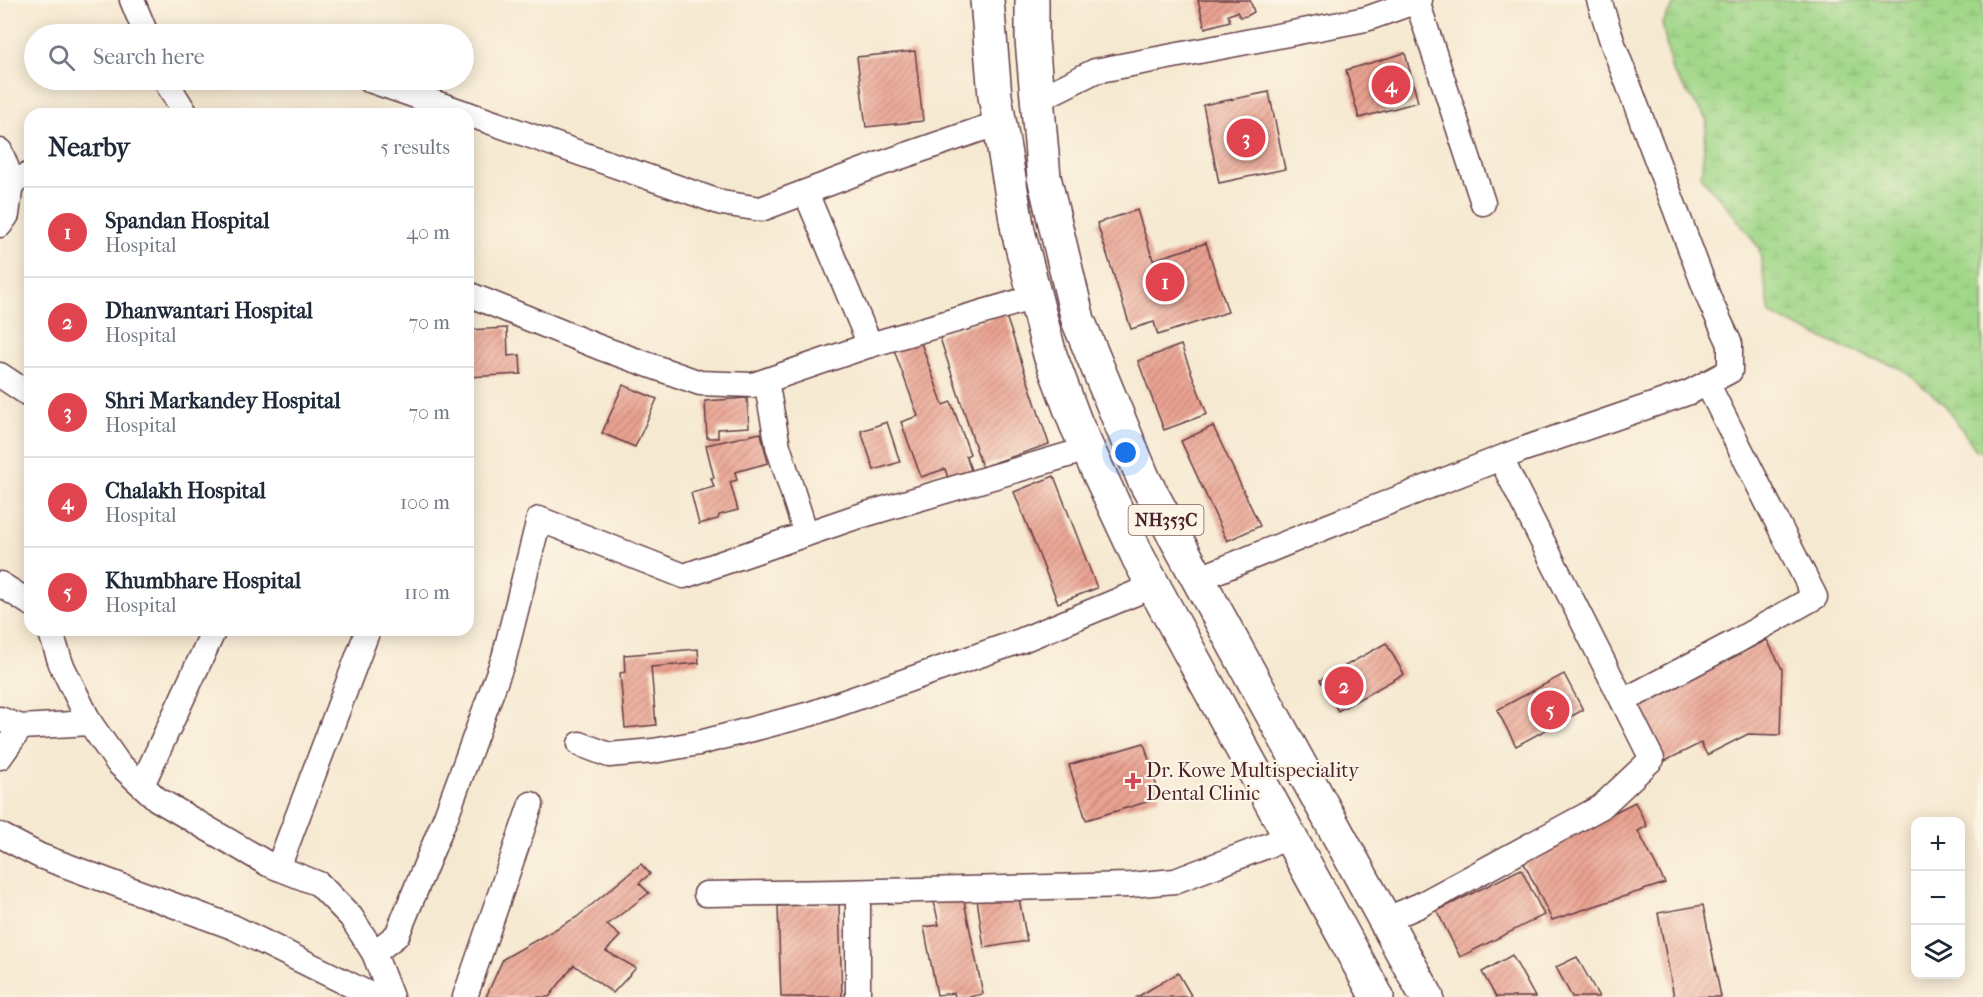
<!DOCTYPE html>
<meta charset="utf-8">
<style>
:root{--surface:#fff;--page:#f2f2f3;--text:#1f2937;--muted:#747a83;--line:#e0e1e3;--accent:#2563eb}
body{margin:0;font-family:"IM FELL French Canon",serif;background:var(--page);color:var(--text)}
.controls{position:absolute;right:18px;bottom:18px;display:grid;overflow:hidden;border-radius:12px;box-shadow:0 3px 15px #0003}
.controls button{width:54px;height:54px;display:grid;place-items:center;padding:0;border:0;border-bottom:2px solid var(--line);background:var(--surface);color:var(--text);font:30px sans-serif}
.you{position:absolute;left:1126px;top:453px;width:21px;height:21px;margin:-15px;border:4px solid #fff;border-radius:50%;background:#1a73e8;box-shadow:0 0 0 9px #1a73e833}
.badge{display:grid;place-items:center;width:39px;height:39px;border-radius:50%;background:var(--accent);color:#fff;font-size:20px;font-weight:700}
.pin{position:absolute;translate:-50% -50%;border:3px solid #fff;box-shadow:0 2px 6px #0006}
.list{margin:0;padding:0;list-style:none}
h2{display:flex;justify-content:space-between;align-items:center;height:78px;margin:0;padding:0 24px;font-size:26px}
h2 small{font-size:20px;font-weight:400;color:var(--muted)}
.list li{display:grid;grid-template-columns:39px 1fr auto;gap:18px;align-items:center;box-sizing:border-box;height:90px;padding:0 24px;border-top:2px solid var(--line)}
.list b{display:block;font-size:22px;white-space:nowrap}
.list p{margin:0;font-size:20px;white-space:nowrap;color:var(--muted)}
.list em{font-size:20px;font-style:normal;color:var(--muted)}
.icon{flex:none;width:33px;height:33px;fill:none;stroke:currentColor;stroke-width:2;stroke-linecap:round;stroke-linejoin:round}
.map{position:relative;flex:none;width:1983px;height:997px;overflow:hidden}
.search{position:absolute;background:var(--surface);box-shadow:0 3px 15px #0003;left:24px;top:24px;width:450px;height:66px;display:flex;align-items:center;gap:15px;box-sizing:border-box;padding:0 21px;border-radius:33px;color:var(--muted);font-size:22px}
.panel{position:absolute;background:var(--surface);box-shadow:0 3px 15px #0003;left:24px;top:108px;width:450px;height:528px;border-radius:18px}
.map>svg:first-child{display:block}
.wetland{fill:url(#wetland-marsh);stroke:#767b5a;stroke-width:1.5}
.building{fill:url(#building-hatch)}
.lines{fill:none;stroke-linecap:round;stroke-linejoin:round}
.street-casing{stroke:#643d44;stroke-width:27}
.highway-casing{stroke:#643d44;stroke-width:36}
.street{stroke:#fff;stroke-width:24}
.highway{stroke:#fff;stroke-width:33}
.poi-dot{fill:#d1495b;stroke:#fcf5e5;stroke-width:2}
.labels{text-anchor:middle;dominant-baseline:central;stroke-width:4.5;stroke-linejoin:round;paint-order:stroke}
.shield{fill:#fcf5e5;stroke:#7f5f63;stroke-width:1.5}
.shield-label{font-size:18px;font-weight:bold;fill:#4a1f2b}
.poi-label{font-size:20px;fill:#4a1f2b;stroke:#fcf5e5;text-anchor:start}
</style>
<div class="map">
<svg width="1983" height="997" viewBox="0 0 1983 997">
<defs>
<pattern id="wetland-marsh" width="20" height="14" patternUnits="userSpaceOnUse" patternTransform="scale(1.5)"><rect width="20" height="14" fill="#a1d789"/><path d="M1 5h8M5 5V1M11 12h8M15 12V8" fill="none" stroke="#8cb876"/></pattern>
<pattern id="building-hatch" width="6" height="6" patternUnits="userSpaceOnUse" patternTransform="scale(1.5)"><rect width="6" height="6" fill="#eaa392"/><path d="M-1 1l2-2M0 6l6-6M5 7l2-2" fill="none" stroke="#c08477"/></pattern>
</defs>
<rect width="100%" height="100%" fill="#fcf5e5"/>
<filter id="ink" filterUnits="userSpaceOnUse"><feTurbulence type="fractalNoise" baseFrequency=".0167" numOctaves="2"/><feDisplacementMap in="SourceGraphic" scale="12" xChannelSelector="R" yChannelSelector="G"/><feConvolveMatrix kernelMatrix="1 2 1 2 8 2 1 2 1" color-interpolation-filters="sRGB"/></filter>
<filter id="wash" filterUnits="userSpaceOnUse"><feTurbulence type="fractalNoise" baseFrequency=".008" numOctaves="4" result="noise"/><feDisplacementMap in="SourceGraphic" scale="24" xChannelSelector="R" yChannelSelector="G"/><feGaussianBlur stdDeviation="1.35" result="paint"/><feColorMatrix in="noise" values="0 0 0 0 0 0 0 0 0 0 0 0 0 0 0 0 0 1.4 0 .05"/><feComposite in="paint" operator="in"/></filter>
<g filter="url(#wash)">
<rect width="100%" height="100%" fill="#f6e9d1"/>
<polygon class="wetland" points="1677,0 1983,0 1983,452 1976,450 1945,405 1902,369 1842,347 1770,314 1759,248 1731,211 1701,177 1707,120 1672,71 1662,23"/>
<g id="blocks">
<g class="building">
<polygon points="1198,0 1250,0 1254,12 1247,16 1240,17 1237,12 1228,15 1230,21 1205,28"/>
<polygon points="915,51 923,121 866,127 857,57"/>
<polygon points="1405,53 1418,102 1359,118 1346,70"/>
<polygon points="1269,92 1285,169 1219,183 1203,105"/>
<polygon points="1137,210 1153,260 1206,243 1228,312 1158,335 1154,322 1131,329 1097,223"/>
<polygon points="1005,313 1049,444 982,467 939,335"/>
<polygon points="507,328 508,356 520,355 521,374 468,377 468,330"/>
<polygon points="920,340 943,405 951,402 970,454 966,456 971,470 948,478 945,469 921,477 901,422 918,416 894,350"/>
<polygon points="1181,345 1207,414 1164,430 1138,361"/>
<polygon points="623,385 657,399 635,447 602,433"/>
<polygon points="747,398 749,427 718,429 718,438 707,438 705,401"/>
<polygon points="887,422 900,462 874,470 861,431"/>
<polygon points="1213,426 1260,526 1227,541 1181,441"/>
<polygon points="761,433 768,463 735,472 737,480 730,482 738,510 719,515 718,519 699,524 691,493 714,487 711,478 714,478 706,445"/>
<polygon points="1054,476 1097,588 1058,603 1014,492"/>
<polygon points="1767,640 1782,669 1780,735 1748,734 1707,755 1701,743 1665,761 1636,705"/>
<polygon points="1386,643 1404,674 1338,711 1320,680"/>
<polygon points="698,649 699,663 651,667 656,725 625,728 620,673 625,672 624,655"/>
<polygon points="1564,674 1583,710 1516,746 1497,710"/>
<polygon points="1144,743 1160,798 1086,820 1069,765"/>
<polygon points="1635,802 1647,826 1638,831 1665,883 1552,920 1522,859"/>
<polygon points="641,864 650,874 639,883 649,893 607,925 620,936 606,951 636,968 613,993 574,965 549,997 486,997 503,959 577,917"/>
<polygon points="1521,869 1544,915 1460,957 1437,911"/>
<polygon points="1019,898 1027,941 984,948 977,899"/>
<polygon points="964,901 983,994 969,997 955,997 954,993 937,995 924,927 939,925 934,902"/>
<polygon points="839,904 842,997 781,997 778,906"/>
<polygon points="1703,905 1721,997 1674,997 1658,913"/>
<polygon points="1512,955 1535,997 1496,997 1482,972"/>
<polygon points="1577,957 1599,997 1572,997 1556,967"/>
<polygon points="1178,973 1192,997 1137,997"/>
</g>
</g>
</g>
<g filter="url(#ink)">
<use href="#blocks" fill-opacity="0" stroke="#643d44" stroke-width="1.5"/>
<g class="lines">
<defs>
<g id="street">
<polyline points="132,0 146,34"/>
<polyline points="1417,1 1483,203"/>
<polyline points="165,80 186,114"/>
<polyline points="369,80 468,114"/>
<polyline points="1037,100 1095,71 1366,19 1420,0"/>
<polyline points="468,114 722,203 761,209 880,164 999,123"/>
<polyline points="0,151 12,181"/>
<polyline points="806,193 870,345"/>
<polyline points="0,225 7,215 11,183 30,174"/>
<polyline points="468,294 601,348 700,383 753,385 870,345 1035,297"/>
<polyline points="0,375 30,395"/>
<polyline points="766,381 778,446 806,534"/>
<polyline points="1198,579 1321,529 1521,450 1690,392 1730,371 1730,344 1710,301 1613,44 1599,0"/>
<polyline points="0,584 30,603"/>
<polyline points="50,630 61,664 90,723 118,763 157,799 268,864 319,884 351,917 374,953 391,997"/>
<polyline points="1623,701 1735,642 1815,597 1707,383"/>
<polyline points="0,719 21,727 90,723"/>
<polyline points="580,744 609,755 653,751 699,743 810,714 1020,641 1153,586"/>
<polyline points="0,757 21,727"/>
<polyline points="142,785 214,630"/>
<polyline points="0,835 40,856 233,927 375,997"/>
<polyline points="278,868 368,630"/>
<polyline points="858,892 858,997"/>
<polyline points="706,894 839,892 1130,885 1175,881 1290,837"/>
<polyline points="1385,920 1420,905 1601,807 1652,759 1501,459"/>
<polyline points="374,953 397,935 446,816 504,658 539,519 684,576 853,518 1088,449"/>
<polyline points="465,997 531,804"/>
</g>
<g id="highway">
<polyline points="987,0 995,96 1018,231 1050,355 1076,424 1139,559 1377,997"/>
<polyline points="1032,0 1032,40 1044,177 1078,320 1144,480 1427,997"/>
</g>
</defs>
<use href="#street" class="street-casing"/>
<use href="#highway" class="highway-casing"/>
<use href="#street" class="street"/>
<use href="#highway" class="highway"/>
</g>
</g>
<path class="poi-dot" d="M1130 772h6v6h6v6h-6v6h-6v-6h-6v-6h6z"/>
<g class="labels">
<rect class="shield" x="1128.5" y="505" width="75" height="30" rx="4.5"/>
<g class="shield-label">
<text x="1166" y="520">NH353C</text>
</g>
<g class="poi-label">
<text x="1146" y="770">Dr. Kowe Multispeciality<tspan x="1146" dy="23">Dental Clinic</tspan></text>
</g>
</g>
</svg>
<div class="controls">
<button>+</button>
<button>−</button>
<button><svg class="icon" aria-label="layers" viewBox="0 0 24 24"><path d="M12 4l9 5-9 5-9-5zM3 14l9 5 9-5"/></svg></button>
</div>
<div class="you"></div>
<div class="pin badge" style="left:1165px;top:282px;background:#e0444e">1</div>
<div class="pin badge" style="left:1344px;top:686px;background:#e0444e">2</div>
<div class="pin badge" style="left:1246px;top:138px;background:#e0444e">3</div>
<div class="pin badge" style="left:1391px;top:85px;background:#e0444e">4</div>
<div class="pin badge" style="left:1550px;top:710px;background:#e0444e">5</div>
<div class="search"><svg class="icon" aria-label="search" viewBox="0 0 24 24"><circle cx="10" cy="10" r="6"/><path d="M15 15l6 6"/></svg>Search here</div>
<section class="panel">
<h2>Nearby<small>5 results</small></h2>
<ul class="list">
<li><span class="badge" style="background:#e0444e">1</span><div><b>Spandan Hospital</b><p>Hospital</p></div><em>40 m</em></li>
<li><span class="badge" style="background:#e0444e">2</span><div><b>Dhanwantari Hospital</b><p>Hospital</p></div><em>70 m</em></li>
<li><span class="badge" style="background:#e0444e">3</span><div><b>Shri Markandey Hospital</b><p>Hospital</p></div><em>70 m</em></li>
<li><span class="badge" style="background:#e0444e">4</span><div><b>Chalakh Hospital</b><p>Hospital</p></div><em>100 m</em></li>
<li><span class="badge" style="background:#e0444e">5</span><div><b>Khumbhare Hospital</b><p>Hospital</p></div><em>110 m</em></li>
</ul>
</section>
</div>
